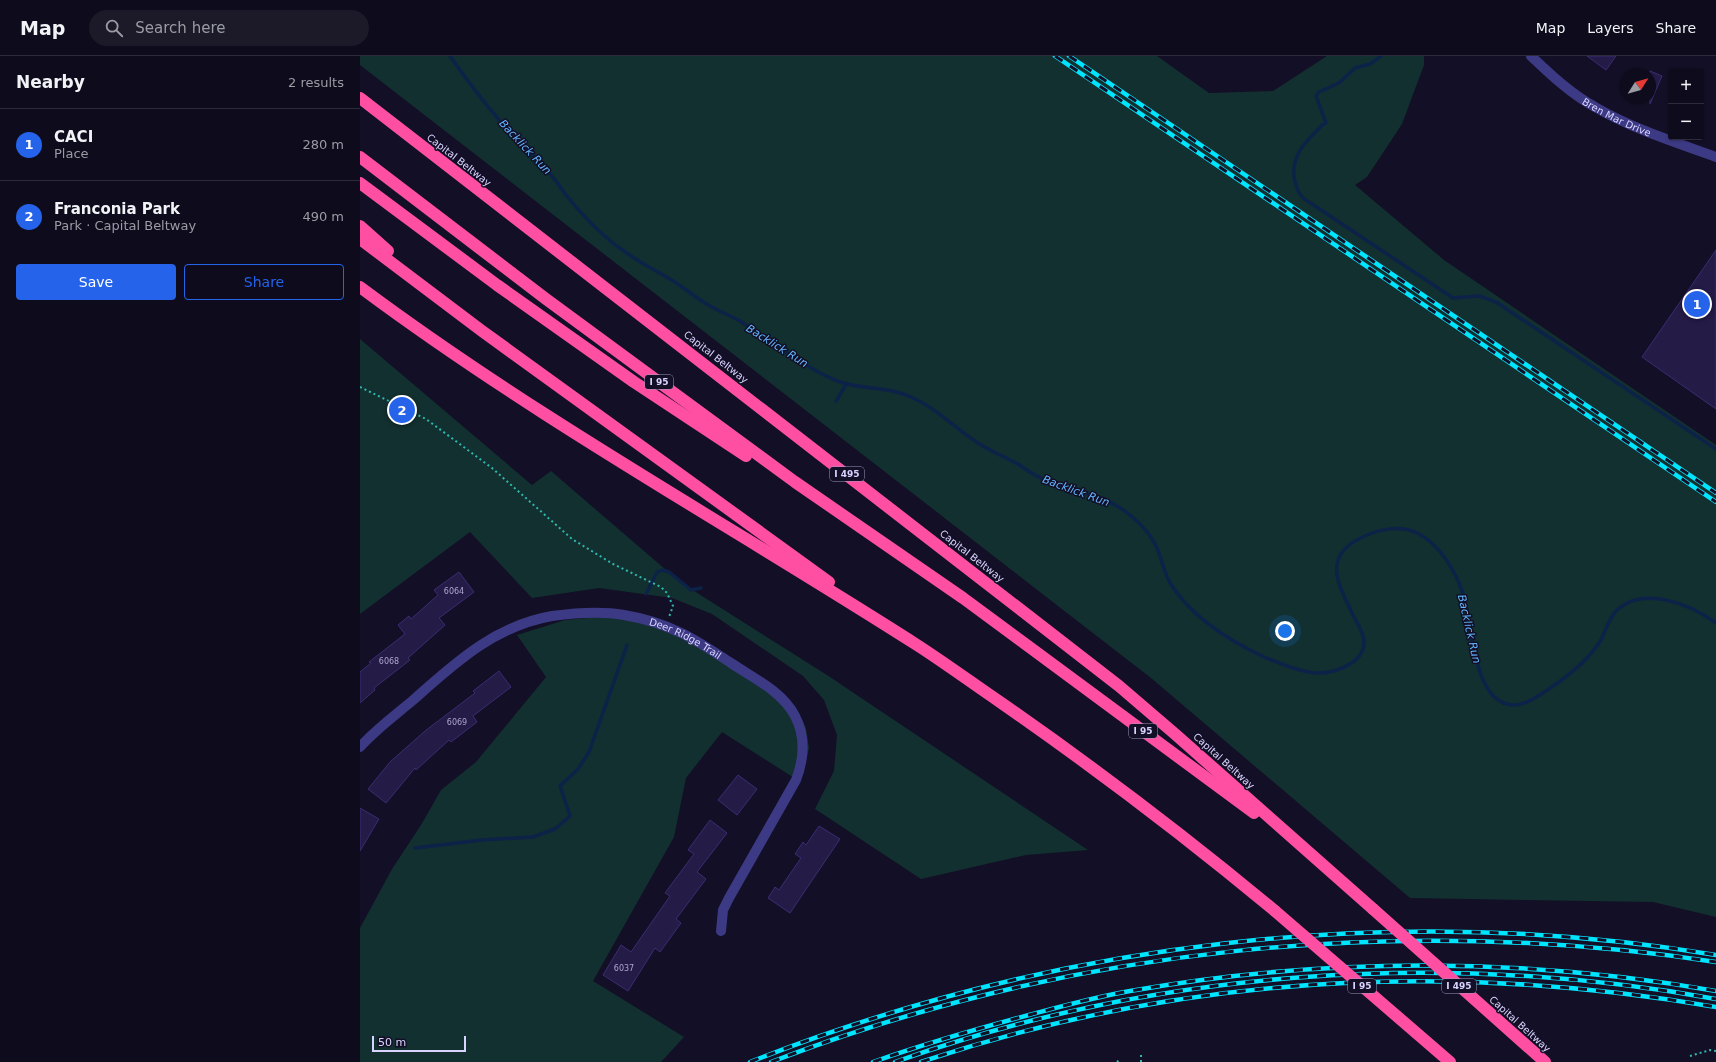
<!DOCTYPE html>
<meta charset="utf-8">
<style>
:root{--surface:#0e0b1c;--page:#1c1929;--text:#f1f3f6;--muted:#9b9ba3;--line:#2e2b3b;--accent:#2563eb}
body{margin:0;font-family:"DejaVu Sans",sans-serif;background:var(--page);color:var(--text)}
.controls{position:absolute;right:12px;top:12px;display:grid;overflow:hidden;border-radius:4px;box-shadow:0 1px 3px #0004}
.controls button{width:36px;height:36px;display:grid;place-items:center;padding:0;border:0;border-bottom:1px solid var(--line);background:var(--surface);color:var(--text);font:20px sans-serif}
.compass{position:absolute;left:1260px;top:12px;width:36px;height:36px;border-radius:50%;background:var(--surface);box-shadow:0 1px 3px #0004;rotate:53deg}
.scale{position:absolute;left:12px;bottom:10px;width:94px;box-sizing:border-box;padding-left:4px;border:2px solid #d9d4ff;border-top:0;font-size:11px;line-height:14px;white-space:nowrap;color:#d9d4ff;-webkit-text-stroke:3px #130f26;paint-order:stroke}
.you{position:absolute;left:925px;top:575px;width:14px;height:14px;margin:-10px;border:3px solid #fff;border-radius:50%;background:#1a73e8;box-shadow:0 0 0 6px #1a73e833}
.badge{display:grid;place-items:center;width:26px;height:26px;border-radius:50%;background:var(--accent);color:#fff;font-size:13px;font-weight:700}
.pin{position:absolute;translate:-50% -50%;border:2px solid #fff;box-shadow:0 1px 4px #0006}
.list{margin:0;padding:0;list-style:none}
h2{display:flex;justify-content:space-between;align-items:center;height:52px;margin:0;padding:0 16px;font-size:17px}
h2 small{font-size:13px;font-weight:400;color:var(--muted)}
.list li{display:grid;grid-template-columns:26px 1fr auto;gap:12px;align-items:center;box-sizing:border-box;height:72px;padding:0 16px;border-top:1px solid var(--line)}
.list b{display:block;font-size:15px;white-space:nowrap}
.list p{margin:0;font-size:13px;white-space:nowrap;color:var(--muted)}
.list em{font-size:13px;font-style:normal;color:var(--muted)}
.actions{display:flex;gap:8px;padding:12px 16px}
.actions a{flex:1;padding:9px 0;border:1px solid var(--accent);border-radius:4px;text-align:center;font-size:14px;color:var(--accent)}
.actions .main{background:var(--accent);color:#fff}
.icon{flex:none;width:22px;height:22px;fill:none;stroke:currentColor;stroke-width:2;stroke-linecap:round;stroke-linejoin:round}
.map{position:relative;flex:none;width:1356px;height:1006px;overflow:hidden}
header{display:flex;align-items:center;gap:24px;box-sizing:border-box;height:56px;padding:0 20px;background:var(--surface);border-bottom:1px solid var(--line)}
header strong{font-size:19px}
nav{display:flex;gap:22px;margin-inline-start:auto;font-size:14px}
.search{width:280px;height:36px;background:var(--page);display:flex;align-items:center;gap:10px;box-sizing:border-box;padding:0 14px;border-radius:22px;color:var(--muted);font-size:15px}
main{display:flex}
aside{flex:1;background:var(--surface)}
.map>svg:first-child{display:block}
.green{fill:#12302f}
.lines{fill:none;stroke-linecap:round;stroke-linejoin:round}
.stream{stroke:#0c2248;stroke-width:3.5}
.building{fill:#241b47;stroke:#3b2d73}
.path{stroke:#2fb8b0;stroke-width:2;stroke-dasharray:2 3;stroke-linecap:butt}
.street{stroke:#3d3a85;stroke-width:10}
.highway{stroke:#ff4fa3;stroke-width:12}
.rail-casing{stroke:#00e5ff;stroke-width:4.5}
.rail{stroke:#130f26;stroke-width:3;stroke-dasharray:9;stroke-linecap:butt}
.highway-bridge{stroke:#ff4fa3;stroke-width:12}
.labels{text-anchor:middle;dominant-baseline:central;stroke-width:3;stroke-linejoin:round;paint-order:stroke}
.number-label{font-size:8px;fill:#aca6d1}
.shield{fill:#130f26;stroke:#9e99be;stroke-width:1}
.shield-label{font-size:9px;font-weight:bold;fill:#d9d4ff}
.street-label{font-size:10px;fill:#d9d4ff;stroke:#130f26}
.water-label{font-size:11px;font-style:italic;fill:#62b6ff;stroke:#130f26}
</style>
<header>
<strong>Map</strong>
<div class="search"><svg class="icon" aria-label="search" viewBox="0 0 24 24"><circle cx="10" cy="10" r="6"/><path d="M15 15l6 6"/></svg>Search here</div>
<nav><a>Map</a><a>Layers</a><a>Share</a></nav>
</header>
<main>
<aside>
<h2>Nearby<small>2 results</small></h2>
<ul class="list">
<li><span class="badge">1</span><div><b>CACI</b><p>Place</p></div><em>280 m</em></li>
<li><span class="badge">2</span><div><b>Franconia Park</b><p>Park · Capital Beltway</p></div><em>490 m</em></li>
</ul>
<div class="actions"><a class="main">Save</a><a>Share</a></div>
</aside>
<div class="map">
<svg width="1356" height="1006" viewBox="0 0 1356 1006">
<rect width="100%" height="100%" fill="#130f26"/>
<g class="green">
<polygon points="0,0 797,0 849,37 913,35 967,0 1064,0 1064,9 1042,68 1007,121 995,129 1084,204 1356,389 1356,861 1293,846 1050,842 791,622 0,9"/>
<polygon points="0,283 172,429 191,415 320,526 467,619 728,794 666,799 561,823 455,753 474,715 477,679 464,644 443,620 352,558 312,542 239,532 172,542 110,476 0,558"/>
<polygon points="252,560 295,567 340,585 437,654 446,672 449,692 443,718 439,725 362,676 326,722 314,781 233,925 324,981 301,1006 0,1006 0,872 32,813 61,769 81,734 116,706 186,621 157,579 205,564"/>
</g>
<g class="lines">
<g class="stream">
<path d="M90,0C109,27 129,54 152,78C164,91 177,104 189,117C196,124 200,131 206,139C220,157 244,182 264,195C278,206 295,214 310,223C323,231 335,241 348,249C358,255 369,259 380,265C409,284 449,315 480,326C504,334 528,330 551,341C576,352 595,372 618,387C630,395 645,401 658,408C665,413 672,418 681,422C705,434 734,436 757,450C771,458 787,473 795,488C802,501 803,517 812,530C833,562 870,585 904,601C919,607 939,616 955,617C973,618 1004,608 1004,586C1004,577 998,569 994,561C978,528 960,499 1005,480C1020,473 1041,469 1057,477C1080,488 1097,517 1104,541C1112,568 1113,648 1153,649C1166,649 1176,641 1186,635C1201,625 1216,614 1228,601C1232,596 1236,592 1239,587C1246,576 1247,565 1256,555C1283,529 1330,548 1356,567"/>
<path d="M1021,0L1010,8L995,12L979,27L959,36L956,40L966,67L962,69C954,78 942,88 938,98C931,113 933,130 943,142L1093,242L1119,240L1136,246L1356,393"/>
<polyline points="476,345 487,327"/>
<polyline points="286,538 297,516 302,514 309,516 331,534 341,532"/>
<polyline points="55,792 122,784 173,781 195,773 210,760 200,730 218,713 229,696 267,589"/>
</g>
</g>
<g class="building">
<polygon points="1227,0 1256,0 1246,14"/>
<polygon points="1290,15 1302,20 1290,48"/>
<polygon points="1356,194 1356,353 1282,301"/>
<polygon points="99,516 114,536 79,562 85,569 48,602 50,604 14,632 15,634 0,647 0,616 11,607 9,606 45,578 38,569 49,560 51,563 78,539 74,534"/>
<polygon points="139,615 151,631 113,660 117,666 91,686 89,684 56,714 55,712 26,747 8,733 30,706 65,675 115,637 113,635"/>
<polygon points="378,719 397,733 377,759 358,744"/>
<polygon points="0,752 19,763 0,795"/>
<polygon points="350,764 367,777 337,816 346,823 316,863 321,867 300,896 295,892 268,935 243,919 261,889 271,896 310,840 305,837 334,798 328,794"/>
<polygon points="459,770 480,783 430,857 408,842 415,831 419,834 441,802 435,798 443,786 446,789"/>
</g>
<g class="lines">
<g class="path">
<polyline points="0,331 66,363 132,412 212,483 253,508 301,531 307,537 313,550 309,561"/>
<polyline points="781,999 781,1006"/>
<polyline points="1330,1000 1350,994 1356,995"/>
<polyline points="757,1006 759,1004"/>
</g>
<g class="street">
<path id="s1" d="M1171,0C1190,18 1211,38 1235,51C1273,73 1315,86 1356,101"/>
<path id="s2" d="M0,691C15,674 34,660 52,645C94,608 134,570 192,560C214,557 242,555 264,559C282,562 302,568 319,576C337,584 354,596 371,607C393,622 422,635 435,660C446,681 444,703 436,724L369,842L363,854L361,875"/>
</g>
<g class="highway">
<polyline points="0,42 759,630 815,678 1013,853"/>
<polyline points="0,101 186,243 435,426 603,542 894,757"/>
<polyline points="0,127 137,229 274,326 386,400"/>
<polyline points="0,170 28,195"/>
<polyline points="0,183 122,275 469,526"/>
<path d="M0,231C177,363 371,470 557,589C585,607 612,627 640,646C735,712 826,781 915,855"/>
</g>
<defs>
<g id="rail">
<polyline points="695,0 1356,446"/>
<polyline points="709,0 1356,437"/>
<path d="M390,1006C695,886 1032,845 1356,899"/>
<path d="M411,1006C712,891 1038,858 1356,906"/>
<path d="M513,1006C564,988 616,973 669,959C703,950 735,941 770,935C963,901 1163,901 1356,935"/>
<path d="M535,1006C797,913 1083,894 1356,943"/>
<path d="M561,1006C821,919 1087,905 1356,951"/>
</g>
</defs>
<use href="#rail" class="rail-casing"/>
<use href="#rail" class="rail"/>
<g class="highway-bridge">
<polyline points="1013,853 1185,1006"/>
<polyline points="915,855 1090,1006"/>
</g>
</g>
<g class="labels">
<g class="number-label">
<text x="94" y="535">6064</text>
<text x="29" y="605">6068</text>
<text x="97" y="666">6069</text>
<text x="264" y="912">6037</text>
</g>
<g class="shield">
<rect x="285" y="319" width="28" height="14" rx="3"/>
<rect x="470" y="411" width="34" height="14" rx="3"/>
<rect x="769" y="668" width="28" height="14" rx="3"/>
<rect x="988" y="923" width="28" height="14" rx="3"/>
<rect x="1082" y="923" width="34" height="14" rx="3"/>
</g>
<g class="shield-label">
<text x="299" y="326">I 95</text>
<text x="487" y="418">I 495</text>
<text x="783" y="675">I 95</text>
<text x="1002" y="930">I 95</text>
<text x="1099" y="930">I 495</text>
</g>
<g class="street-label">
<text stroke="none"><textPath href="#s1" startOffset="106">Bren Mar Drive</textPath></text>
<text transform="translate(99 104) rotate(38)">Capital Beltway</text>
<text transform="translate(356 301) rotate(38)">Capital Beltway</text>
<text transform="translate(612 500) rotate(38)">Capital Beltway</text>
<text stroke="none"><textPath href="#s2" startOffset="374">Deer Ridge Trail</textPath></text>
<text transform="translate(864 705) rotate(42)">Capital Beltway</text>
<text transform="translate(1160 968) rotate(42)">Capital Beltway</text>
</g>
<g class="water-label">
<text transform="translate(165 91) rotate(47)">Backlick Run</text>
<text transform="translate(417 290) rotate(32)">Backlick Run</text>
<text transform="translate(716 435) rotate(20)">Backlick Run</text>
<text transform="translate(1109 573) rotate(77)">Backlick Run</text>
</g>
</g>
</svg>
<div class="controls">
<button>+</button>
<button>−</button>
</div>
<svg class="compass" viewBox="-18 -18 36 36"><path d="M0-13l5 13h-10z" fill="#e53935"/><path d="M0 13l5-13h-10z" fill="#9b9ba3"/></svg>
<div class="scale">50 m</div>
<div class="you"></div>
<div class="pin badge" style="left:1337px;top:248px">1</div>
<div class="pin badge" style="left:42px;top:354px">2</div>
</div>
</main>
